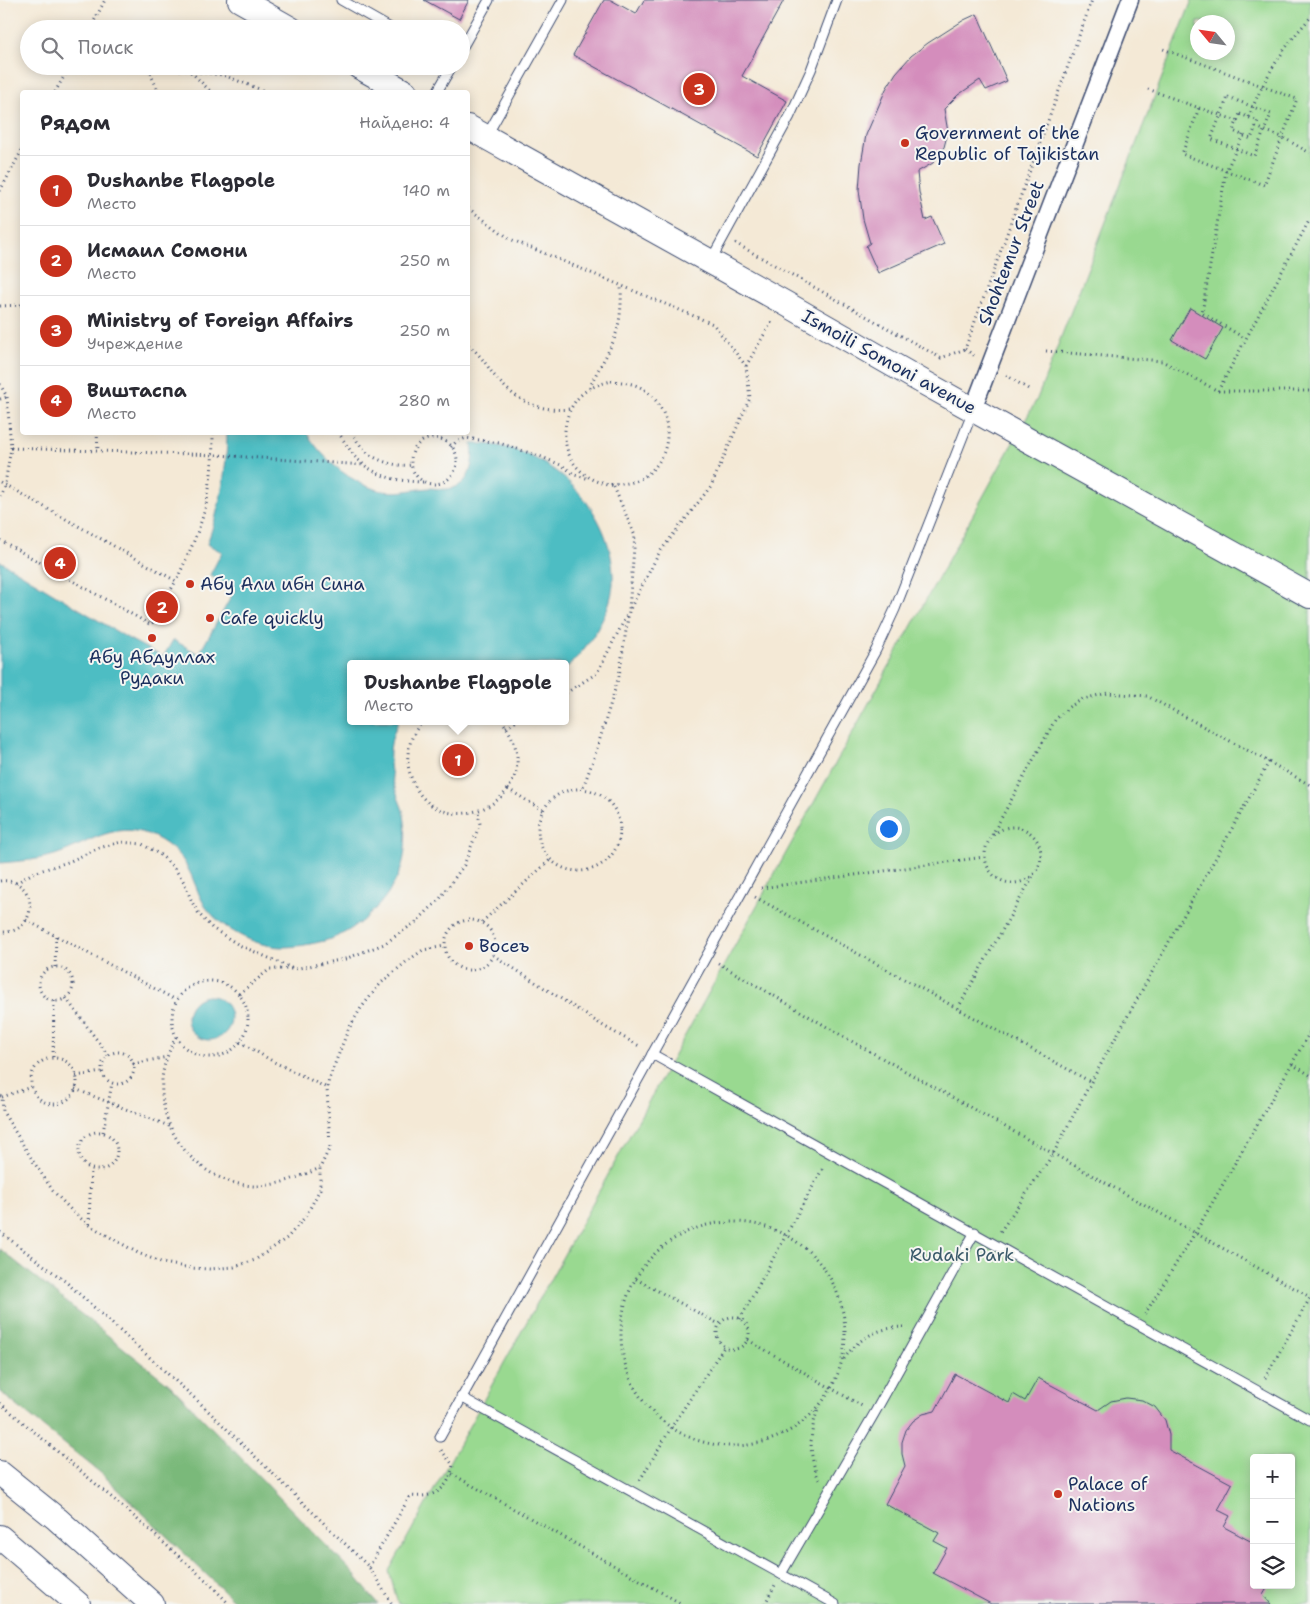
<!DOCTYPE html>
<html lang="ru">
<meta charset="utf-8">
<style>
:root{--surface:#fff;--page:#f7f7f7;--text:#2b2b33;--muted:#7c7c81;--line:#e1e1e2;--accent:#c8321e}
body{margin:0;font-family:"Shantell Sans",sans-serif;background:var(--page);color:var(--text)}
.controls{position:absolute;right:15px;bottom:15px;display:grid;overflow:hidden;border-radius:5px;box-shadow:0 2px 12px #0003}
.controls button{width:45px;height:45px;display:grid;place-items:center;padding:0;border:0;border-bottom:1px solid var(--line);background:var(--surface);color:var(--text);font:25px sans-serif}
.compass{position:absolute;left:1190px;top:15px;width:45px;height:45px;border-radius:50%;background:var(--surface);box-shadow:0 2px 12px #0003;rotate:299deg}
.you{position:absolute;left:888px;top:828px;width:18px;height:18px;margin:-12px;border:4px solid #fff;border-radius:50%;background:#1a73e8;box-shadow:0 0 0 8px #1a73e833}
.badge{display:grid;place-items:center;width:32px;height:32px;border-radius:50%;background:var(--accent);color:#fff;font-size:16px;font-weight:700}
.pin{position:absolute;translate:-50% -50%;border:2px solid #fff;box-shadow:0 1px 5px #0006}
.popup{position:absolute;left:347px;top:660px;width:222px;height:65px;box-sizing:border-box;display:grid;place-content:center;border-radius:5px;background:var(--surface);filter:drop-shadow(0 1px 4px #0005);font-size:16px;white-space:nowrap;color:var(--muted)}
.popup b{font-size:19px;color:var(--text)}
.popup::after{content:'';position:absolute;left:50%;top:100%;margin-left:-10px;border:10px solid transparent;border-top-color:var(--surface)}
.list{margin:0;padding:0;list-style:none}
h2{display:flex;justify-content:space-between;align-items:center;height:65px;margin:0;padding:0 20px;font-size:21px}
h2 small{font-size:16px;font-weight:400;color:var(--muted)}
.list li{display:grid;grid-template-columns:32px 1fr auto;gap:15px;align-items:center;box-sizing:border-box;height:70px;padding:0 20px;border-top:1px solid var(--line)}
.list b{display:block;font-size:19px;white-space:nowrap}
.list p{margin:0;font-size:16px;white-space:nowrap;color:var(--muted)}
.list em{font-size:16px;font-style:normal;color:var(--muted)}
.icon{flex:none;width:28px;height:28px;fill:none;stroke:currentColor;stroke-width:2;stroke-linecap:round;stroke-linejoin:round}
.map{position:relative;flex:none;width:1310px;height:1604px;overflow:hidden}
.search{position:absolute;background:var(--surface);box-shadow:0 2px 12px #0003;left:20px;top:20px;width:450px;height:55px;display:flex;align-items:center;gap:12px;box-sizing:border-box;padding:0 18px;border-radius:28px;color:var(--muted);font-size:19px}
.panel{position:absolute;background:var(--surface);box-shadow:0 2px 12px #0003;left:20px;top:90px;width:450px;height:345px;border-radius:5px}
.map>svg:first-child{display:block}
.green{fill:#99d990;stroke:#5a8477;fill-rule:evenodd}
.forest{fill:#7ab97a;stroke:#4a746c}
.water{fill:#4ebdc3;stroke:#347690}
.building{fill:#d48dbc}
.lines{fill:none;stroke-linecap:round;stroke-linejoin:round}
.lane-casing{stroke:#3c4b70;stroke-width:11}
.street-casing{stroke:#3c4b70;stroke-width:19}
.secondary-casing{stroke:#3c4b70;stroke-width:26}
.path{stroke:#3c4b70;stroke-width:3;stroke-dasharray:1 4;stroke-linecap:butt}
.lane{stroke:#fff;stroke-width:9}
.street{stroke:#fff;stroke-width:16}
.secondary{stroke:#fff;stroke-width:24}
.poi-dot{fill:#c8321e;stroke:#f6f6f2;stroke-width:2}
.labels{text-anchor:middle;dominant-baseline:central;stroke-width:4;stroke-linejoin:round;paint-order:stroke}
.poi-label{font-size:18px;fill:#1b2f5e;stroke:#f6f6f2;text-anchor:start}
.street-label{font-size:18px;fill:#1b2f5e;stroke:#f6f6f2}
.park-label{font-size:18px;fill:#3a5a6a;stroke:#f6f6f2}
</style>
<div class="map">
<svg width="1310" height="1604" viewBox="0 0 1310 1604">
<rect width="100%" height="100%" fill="#f6f6f2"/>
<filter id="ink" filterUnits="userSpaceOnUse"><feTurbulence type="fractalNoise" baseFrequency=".02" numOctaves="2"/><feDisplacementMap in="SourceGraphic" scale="10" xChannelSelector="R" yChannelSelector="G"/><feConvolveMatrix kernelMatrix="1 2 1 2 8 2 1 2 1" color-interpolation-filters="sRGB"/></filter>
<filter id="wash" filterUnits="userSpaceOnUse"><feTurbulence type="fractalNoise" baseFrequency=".0096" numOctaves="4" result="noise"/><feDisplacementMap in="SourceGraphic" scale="20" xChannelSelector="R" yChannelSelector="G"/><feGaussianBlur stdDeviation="1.12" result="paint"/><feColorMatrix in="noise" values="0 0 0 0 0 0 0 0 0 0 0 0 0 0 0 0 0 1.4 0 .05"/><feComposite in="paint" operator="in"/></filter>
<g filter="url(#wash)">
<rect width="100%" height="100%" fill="#f4e9d6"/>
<path class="green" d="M1192,0H1310V1604H398L389,1571L1037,399ZM1198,22H1228V52H1198ZM1254,1458H1291V1585H1254Z"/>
<polygon class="forest" points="0,1249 171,1386 353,1573 378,1604 237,1604 102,1474 0,1392"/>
<g class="water">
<path d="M306,432C321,456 342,476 369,487C392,496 406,490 429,488C435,488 442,490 448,489C471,486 474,463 472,444C546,441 616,509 613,583C612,612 587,650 566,668V664H350V721H399C386,746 388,768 397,794C399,801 403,808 404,815C407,830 406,858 400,871C387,903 357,932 324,941C311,944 297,947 283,947C256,947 221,929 205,906C197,893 194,878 186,865C178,850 158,836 141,832C111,825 89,842 63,852C43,860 21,861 0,863V561L129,639L163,657L173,640L199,654L235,590L210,575L222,552L207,544C220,508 227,471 227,433Z"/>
<circle cx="209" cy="1018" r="22"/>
</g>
<g id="blocks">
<g class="building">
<polygon points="424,0 469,0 459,19"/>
<polygon points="604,0 611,0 636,14 644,0 784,0 742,76 787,101 757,156 573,55"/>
<polygon points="977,14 1007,81 986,90 980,80 958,95 944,109 948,132 944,147 933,163 917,172 919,192 925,220 932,217 944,244 878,273 866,246 870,243 863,219 859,190 861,164 866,135 886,89 896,73 911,56 928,43 964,20"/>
<polygon points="1190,308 1223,328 1205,359 1172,340"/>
<polygon points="955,1374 1009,1403 1013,1394 1025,1401 1038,1378 1098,1410 1111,1401 1126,1398 1142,1400 1155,1407 1165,1420 1169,1435 1169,1450 1232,1484 1218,1510 1230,1516 1224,1527 1254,1543 1254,1585 1269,1585 1263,1595 1271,1604 991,1604 933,1573 947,1548 934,1541 939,1533 885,1504 905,1466 902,1454 902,1442 906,1430 913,1421 923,1414 935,1411"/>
</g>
</g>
</g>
<g filter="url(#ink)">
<use href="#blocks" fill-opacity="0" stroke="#3c4b70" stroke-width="1"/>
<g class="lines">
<defs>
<g id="lane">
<polyline points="341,0 392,29"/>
<polyline points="461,50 489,0"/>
<polyline points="437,92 452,66"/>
<polyline points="486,137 563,0"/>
<polyline points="711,260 790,116 811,70 837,0"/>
<polyline points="652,1054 1310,1420"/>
<polyline points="461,1397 835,1604"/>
<polyline points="440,1437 876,650 895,609 973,411"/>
<polyline points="781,1574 874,1414 975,1232"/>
</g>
<polyline id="street" points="973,409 1130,0"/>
<g id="secondary">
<polyline points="240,0 291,29"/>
<polyline points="358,66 405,92"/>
<polyline points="468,127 783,302 923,382 1310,596"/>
<polyline points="0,1473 57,1519 152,1604"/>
<polyline points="0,1537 78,1604"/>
</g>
</defs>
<use href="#lane" class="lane-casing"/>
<use href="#street" class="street-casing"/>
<use href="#secondary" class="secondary-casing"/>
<g class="path">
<polyline points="90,29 105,0"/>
<polyline points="145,66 223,75 267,92"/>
<polyline points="148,69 159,92"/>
<polyline points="191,72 211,92"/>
<polyline points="1148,89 1199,108 1182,154 1264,185 1297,99 1163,49"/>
<polyline points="55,92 70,66"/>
<polygon points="1228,97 1271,114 1254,156 1211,139"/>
<polyline points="1199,108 1238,121"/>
<polygon points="1240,114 1258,121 1251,139 1233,131"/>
<path d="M1249,117C1262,81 1284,46 1310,18"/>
<polyline points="1256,127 1282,137 1310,153"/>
<polyline points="1243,135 1226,171 1202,313 1246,339"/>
<polyline points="0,191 22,150"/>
<polyline points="468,208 510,239 713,324 746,366 750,398 711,486 659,553 629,611 619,676 595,755 582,790"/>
<polyline points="735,243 941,358 965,349 1092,0"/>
<polyline points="0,306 22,305"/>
<path d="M468,345C479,353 485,363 493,374C514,400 537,412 570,409"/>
<polyline points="965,349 975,356"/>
<polyline points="1046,351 1162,361 1218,391 1310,391"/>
<polyline points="746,366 772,321"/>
<polyline points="1006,375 1030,390"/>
<path d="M611,381C623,382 635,383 645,390C674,411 675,455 645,476C635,483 624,484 612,485L614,487C602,483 591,480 582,472C559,453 560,416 580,396C589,387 600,384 611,381Z"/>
<polyline points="0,384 7,397 11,448 5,484 0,496"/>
<path d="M590,388C594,375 603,363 609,350C620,331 622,307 621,286"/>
<polyline points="1218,391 1310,219"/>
<polyline points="0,399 7,397"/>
<polyline points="97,432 98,451"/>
<polyline points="338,432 354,456 364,465"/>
<path d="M352,432C355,437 357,442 361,446C371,460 395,467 411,465"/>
<circle cx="434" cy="461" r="23"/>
<polyline points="451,447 456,442 466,438 499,443 542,457 563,466 575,475 590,479"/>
<path d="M11,448L217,455L364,465C384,479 399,481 423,482"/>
<path d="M0,482L176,581C187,558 198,534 205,509C211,485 213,458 213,432"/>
<polyline points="614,487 635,536 629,609"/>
<polyline points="0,540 151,625 176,581"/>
<polyline points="566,693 597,673 627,615"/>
<path d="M423,721C411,733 405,753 409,770C430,857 561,799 502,721"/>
<polyline points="506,727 517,721"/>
<polyline points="1269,762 1310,785"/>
<polyline points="508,789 544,811"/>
<circle cx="579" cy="830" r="41"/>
<circle cx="1013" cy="855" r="28"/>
<polyline points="992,835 1055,720 1069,707 1083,699 1108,693 1147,696 1269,762 1091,1082 1053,1154 1000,1232"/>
<path d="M0,881C39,876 41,935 0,932"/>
<polyline points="16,883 33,873 68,862 99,848 121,842 142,844 162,856 175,869 184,882 192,902 199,914 212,928 239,945 294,969 345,959 384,944 416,922 439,900 464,865 480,824 478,811"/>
<polyline points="761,888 984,857"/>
<polyline points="755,897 1091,1082"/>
<polyline points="26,920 176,1000"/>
<circle cx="470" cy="945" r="25"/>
<polyline points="482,922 551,859"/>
<polyline points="493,955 605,1027 641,1047"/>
<polyline points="718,963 846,1038 1310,1297"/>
<circle cx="56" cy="984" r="17"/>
<polyline points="55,967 56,935"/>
<circle cx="210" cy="1019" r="38"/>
<polyline points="239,994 270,969 292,969"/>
<polyline points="66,998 108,1055"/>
<polyline points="958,1008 1033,876"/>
<path d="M176,1037C169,1051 163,1065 162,1080C158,1133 200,1184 255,1186C278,1186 299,1177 320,1168"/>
<polyline points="240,1042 274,1062 327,1088"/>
<circle cx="118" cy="1068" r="16"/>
<polyline points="53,1057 54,1001"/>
<circle cx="54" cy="1081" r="23"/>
<polyline points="133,1064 167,1057"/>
<polyline points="1292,1064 1310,1075"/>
<polyline points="76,1076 102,1072"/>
<polyline points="75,1089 169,1126"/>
<polyline points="0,1096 2,1097 3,1112 33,1161 53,1191 74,1213 89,1225 138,1253 163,1263 191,1268 210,1269 234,1267 255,1260 287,1238 306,1216 320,1189 320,1168 330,1147 327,1088 329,1079 348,1030 361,1008 381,983 406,962 423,950 445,946"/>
<polyline points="2,1097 31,1087"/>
<circle cx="98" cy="1151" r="19"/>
<polyline points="103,1132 112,1083"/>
<circle cx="733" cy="1334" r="112"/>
<polyline points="89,1224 91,1169"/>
<polyline points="0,1232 66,1282 200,1403 369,1567 392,1604"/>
<polyline points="636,1279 719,1324"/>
<polyline points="1145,1314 1195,1233 1310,1032"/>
<circle cx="733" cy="1333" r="16"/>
<polyline points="740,1319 824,1166"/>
<polyline points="748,1340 862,1406"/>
<path d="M844,1359C859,1337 879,1327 906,1327"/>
<polyline points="1265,1378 1310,1298"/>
<polyline points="0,1403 129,1512 210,1584 229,1604"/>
<polyline points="452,1474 682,1604"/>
<polyline points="640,1480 671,1428 724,1347"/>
<path d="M819,1480C808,1454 809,1432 819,1407"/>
<path d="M369,1567L410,1496C434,1498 449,1490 453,1465L441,1450"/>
<polyline points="765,1604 775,1585"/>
</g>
<use href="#lane" class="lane"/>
<use href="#street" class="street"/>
<use href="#secondary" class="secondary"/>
</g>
</g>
<g class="poi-dot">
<circle cx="905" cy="143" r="5"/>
<circle cx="190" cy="584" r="5"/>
<circle cx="210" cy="618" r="5"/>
<circle cx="152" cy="638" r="5"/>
<circle cx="469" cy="946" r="5"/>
<circle cx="1058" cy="1494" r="5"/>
</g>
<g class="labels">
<g class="poi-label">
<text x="915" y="133">Government of the<tspan x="915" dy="21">Republic of Tajikistan</tspan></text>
<text x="200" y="584">Абу Али ибн Сина</text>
<text x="220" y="618">Cafe quickly</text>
<text x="152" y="657" text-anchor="middle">Абу Абдуллах<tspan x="152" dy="21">Рудаки</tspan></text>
<text x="479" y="946">Восеъ</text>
<text x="1068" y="1484">Palace of<tspan x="1068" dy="21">Nations</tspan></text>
</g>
<g class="street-label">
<text transform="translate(1011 253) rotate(-69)">Shohtemur Street</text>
<text transform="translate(889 362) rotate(29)">Ismoili Somoni avenue</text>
</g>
<g class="park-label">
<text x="962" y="1255">Rudaki Park</text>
</g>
</g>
</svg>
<div class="controls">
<button>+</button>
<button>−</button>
<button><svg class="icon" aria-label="layers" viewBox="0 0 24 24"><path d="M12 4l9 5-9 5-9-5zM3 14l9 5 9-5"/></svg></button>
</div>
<svg class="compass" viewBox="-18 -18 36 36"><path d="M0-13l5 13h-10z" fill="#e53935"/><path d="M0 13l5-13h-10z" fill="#7c7c81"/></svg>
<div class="you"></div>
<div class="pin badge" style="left:458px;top:760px">1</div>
<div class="popup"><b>Dushanbe Flagpole</b>Место</div>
<div class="pin badge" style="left:162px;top:607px">2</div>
<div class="pin badge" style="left:699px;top:89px">3</div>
<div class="pin badge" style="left:60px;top:563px">4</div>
<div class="search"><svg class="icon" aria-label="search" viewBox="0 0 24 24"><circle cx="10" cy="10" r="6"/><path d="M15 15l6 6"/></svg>Поиск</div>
<section class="panel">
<h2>Рядом<small>Найдено: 4</small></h2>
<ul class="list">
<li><span class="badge">1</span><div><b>Dushanbe Flagpole</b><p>Место</p></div><em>140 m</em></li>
<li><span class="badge">2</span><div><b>Исмаил Сомони</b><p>Место</p></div><em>250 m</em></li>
<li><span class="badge">3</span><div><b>Ministry of Foreign Affairs</b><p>Учреждение</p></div><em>250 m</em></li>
<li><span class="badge">4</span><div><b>Виштаспа</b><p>Место</p></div><em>280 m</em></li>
</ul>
</section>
</div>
